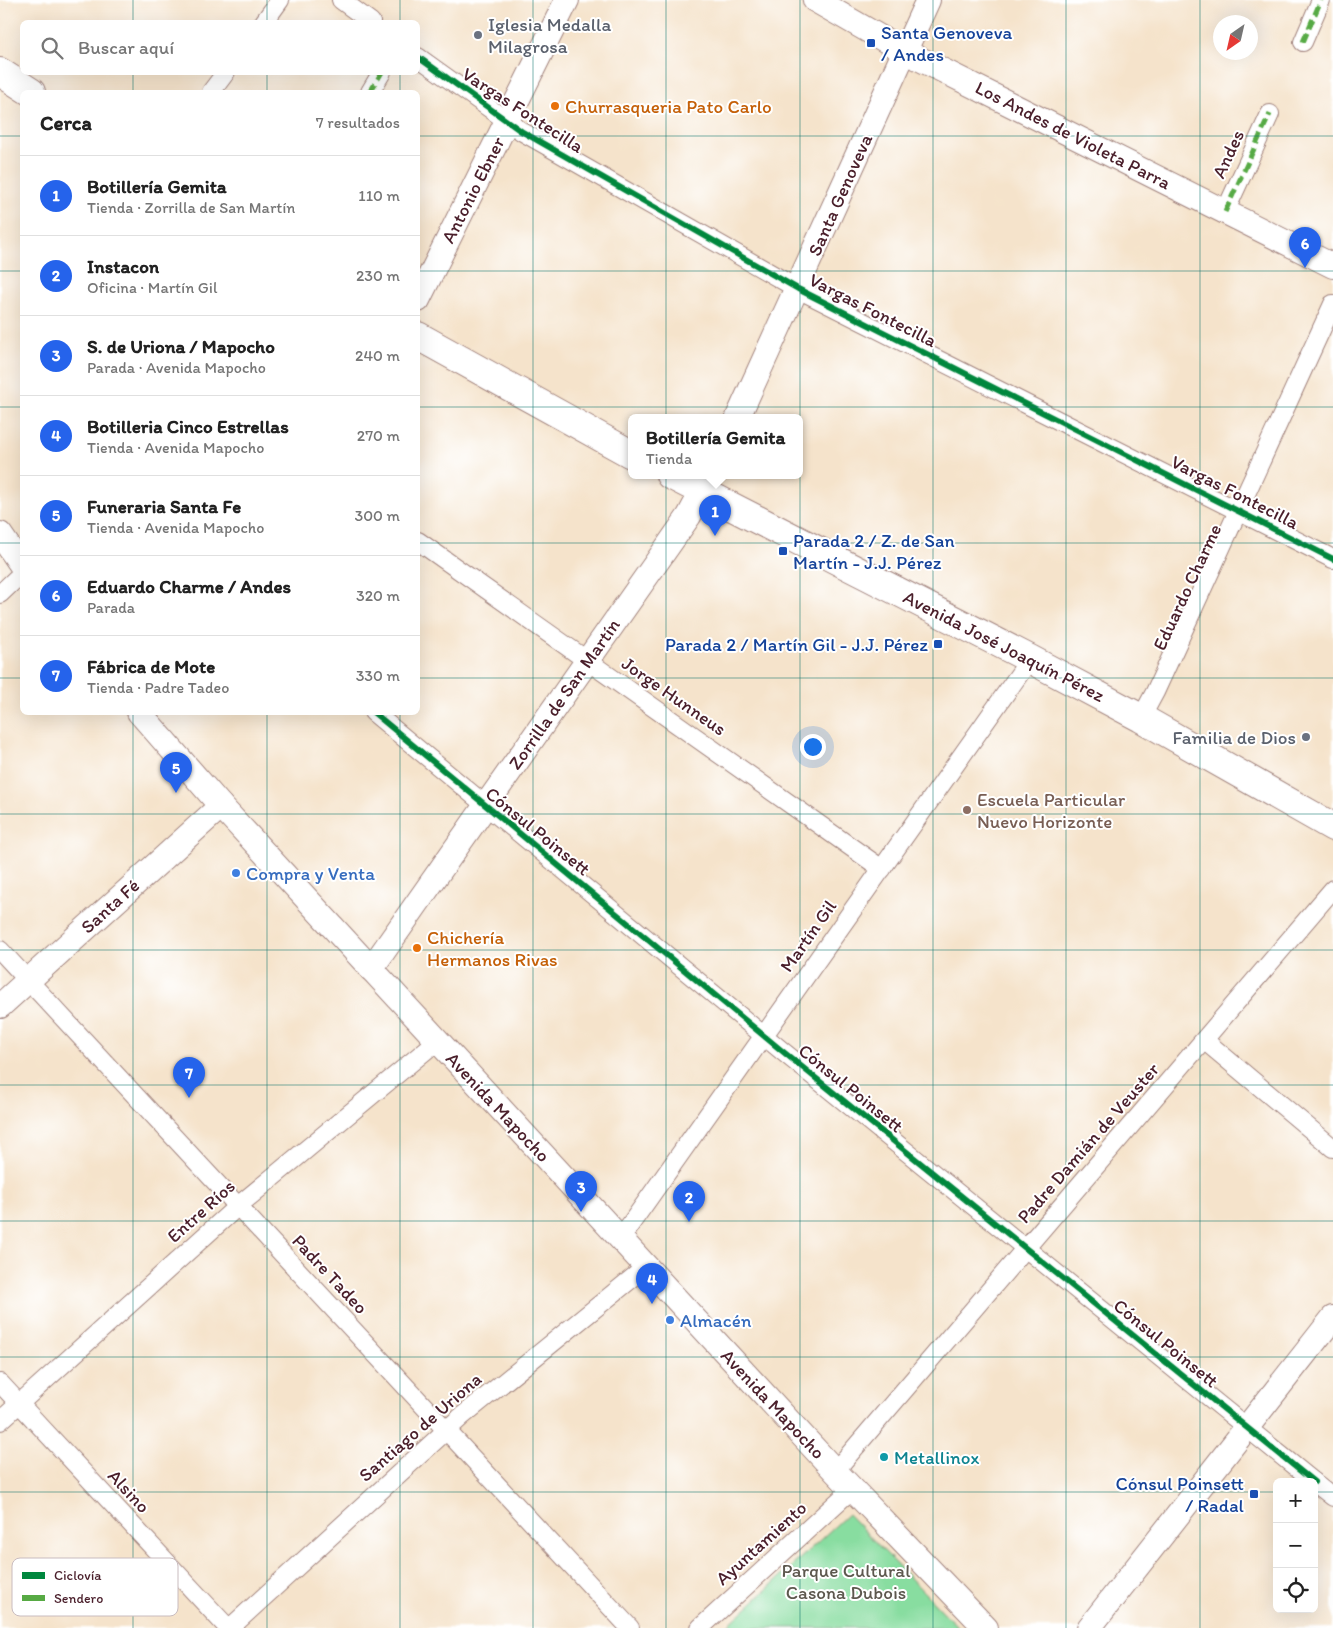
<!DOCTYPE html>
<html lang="es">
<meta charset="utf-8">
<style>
:root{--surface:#fff;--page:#f6f6f6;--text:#222;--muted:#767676;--line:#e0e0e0;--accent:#2563eb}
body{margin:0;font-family:Itim,sans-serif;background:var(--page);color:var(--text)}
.controls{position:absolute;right:15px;bottom:15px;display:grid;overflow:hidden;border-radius:8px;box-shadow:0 5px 20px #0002}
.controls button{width:45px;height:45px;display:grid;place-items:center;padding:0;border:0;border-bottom:1px solid var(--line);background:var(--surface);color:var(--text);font:25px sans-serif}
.compass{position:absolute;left:1213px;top:15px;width:45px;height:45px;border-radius:50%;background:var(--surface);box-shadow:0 5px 20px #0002;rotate:214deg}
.you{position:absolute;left:812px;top:746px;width:18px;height:18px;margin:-12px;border:4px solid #fff;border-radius:50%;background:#1a73e8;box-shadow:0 0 0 8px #1a73e833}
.badge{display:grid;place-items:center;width:32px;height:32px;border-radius:50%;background:var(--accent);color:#fff;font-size:16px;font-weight:700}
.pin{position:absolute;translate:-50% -41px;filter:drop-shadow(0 1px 2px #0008)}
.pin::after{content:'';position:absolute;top:26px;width:18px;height:15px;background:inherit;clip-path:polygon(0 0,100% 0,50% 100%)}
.popup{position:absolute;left:628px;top:414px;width:175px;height:65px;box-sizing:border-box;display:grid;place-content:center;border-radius:8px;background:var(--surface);filter:drop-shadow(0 1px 4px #0005);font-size:16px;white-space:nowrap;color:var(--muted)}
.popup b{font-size:19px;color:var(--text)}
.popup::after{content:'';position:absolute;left:50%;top:100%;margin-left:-10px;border:10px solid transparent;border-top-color:var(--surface)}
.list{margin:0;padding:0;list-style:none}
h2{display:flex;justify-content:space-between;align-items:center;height:65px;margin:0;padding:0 20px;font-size:21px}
h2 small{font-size:16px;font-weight:400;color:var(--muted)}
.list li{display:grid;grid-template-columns:32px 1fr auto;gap:15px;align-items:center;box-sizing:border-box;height:80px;padding:0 20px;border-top:1px solid var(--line)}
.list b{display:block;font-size:19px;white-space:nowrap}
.list p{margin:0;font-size:16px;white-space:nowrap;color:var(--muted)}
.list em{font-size:16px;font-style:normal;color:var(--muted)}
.icon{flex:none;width:28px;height:28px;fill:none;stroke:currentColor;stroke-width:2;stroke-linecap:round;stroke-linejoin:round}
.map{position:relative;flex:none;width:1333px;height:1628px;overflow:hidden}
.search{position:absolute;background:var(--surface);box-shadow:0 5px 20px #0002;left:20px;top:20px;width:400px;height:55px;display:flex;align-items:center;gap:12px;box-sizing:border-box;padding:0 18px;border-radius:8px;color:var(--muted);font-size:19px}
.panel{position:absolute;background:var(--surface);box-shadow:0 5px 20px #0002;left:20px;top:90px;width:400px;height:625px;border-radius:8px}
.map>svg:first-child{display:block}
.green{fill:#88dda0;stroke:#697e66}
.water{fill:#47b5c2;stroke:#486a76}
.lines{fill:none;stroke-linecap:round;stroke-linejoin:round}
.street-casing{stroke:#a0817b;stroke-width:20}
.secondary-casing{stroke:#a0817b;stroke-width:26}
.primary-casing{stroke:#a0817b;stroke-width:30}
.street{stroke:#fff;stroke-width:18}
.secondary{stroke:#fff;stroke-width:24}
.primary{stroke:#fff;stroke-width:28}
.quiet{stroke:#57aa44;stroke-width:5;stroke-dasharray:10 5;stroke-linecap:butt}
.cycleway-casing{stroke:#fff;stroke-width:9}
.cycleway{stroke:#00873e;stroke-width:6}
.grid{fill:none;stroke:#0f766e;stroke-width:1;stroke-opacity:0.55}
.worship-dot{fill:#6b7280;stroke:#fff;stroke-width:2}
.transit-dot{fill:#1a4fb4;stroke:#fff;stroke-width:2}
.food-dot{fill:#e8710a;stroke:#fff;stroke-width:2}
.education-dot{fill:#8d6e63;stroke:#fff;stroke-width:2}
.shop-dot{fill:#3f7fe0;stroke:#fff;stroke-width:2}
.culture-dot{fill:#0f9aa8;stroke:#fff;stroke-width:2}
.labels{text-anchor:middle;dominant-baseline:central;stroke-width:4;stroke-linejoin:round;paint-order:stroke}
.worship-label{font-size:19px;fill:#5b616d;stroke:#fff;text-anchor:start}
.transit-label{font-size:19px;fill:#164399;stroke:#fff;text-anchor:start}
.food-label{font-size:19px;fill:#c56008;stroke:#fff;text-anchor:start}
.street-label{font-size:19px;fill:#4a1f2b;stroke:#fff}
.education-label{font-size:19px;fill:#785e54;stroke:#fff;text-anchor:start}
.shop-label{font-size:19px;fill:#366cbe;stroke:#fff;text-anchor:start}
.culture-label{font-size:19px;fill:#0d838f;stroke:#fff;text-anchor:start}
.park-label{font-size:19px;fill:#5d584e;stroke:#fff}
.key{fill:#fff;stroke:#c9bcbf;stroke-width:1}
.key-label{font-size:14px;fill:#4a1f2b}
</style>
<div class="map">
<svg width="1333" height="1628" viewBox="0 0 1333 1628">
<rect width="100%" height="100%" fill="#fff"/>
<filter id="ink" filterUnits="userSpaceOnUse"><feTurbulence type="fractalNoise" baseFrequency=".02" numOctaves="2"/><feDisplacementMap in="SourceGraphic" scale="10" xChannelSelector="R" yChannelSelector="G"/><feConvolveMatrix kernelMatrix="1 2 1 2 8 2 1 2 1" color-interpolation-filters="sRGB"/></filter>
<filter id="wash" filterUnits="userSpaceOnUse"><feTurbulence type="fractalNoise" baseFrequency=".0096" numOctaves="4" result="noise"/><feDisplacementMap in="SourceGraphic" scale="20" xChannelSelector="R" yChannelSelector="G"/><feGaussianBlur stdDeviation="1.12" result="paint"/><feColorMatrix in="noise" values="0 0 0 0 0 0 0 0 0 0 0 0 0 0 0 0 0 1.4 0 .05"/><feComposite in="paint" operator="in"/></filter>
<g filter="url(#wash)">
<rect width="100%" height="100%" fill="#f5e3cb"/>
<polygon class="green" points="848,1514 959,1628 725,1628"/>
<polygon class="water" points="27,1560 41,1575 32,1583 28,1580 21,1580 20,1576 21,1572 18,1569"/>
</g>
<g filter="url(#ink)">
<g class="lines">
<defs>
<g id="street">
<polyline points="341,0 371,22"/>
<polyline points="264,22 280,0"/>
<polyline points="1303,42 1321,0"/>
<polyline points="418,57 521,131 798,289 1333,559"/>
<polyline points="211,92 226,72"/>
<polyline points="370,92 382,72"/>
<polyline points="1225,212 1270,114"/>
<polyline points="418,541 882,869"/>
<polyline points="0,594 22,573"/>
<polyline points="373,712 781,1050 1314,1482"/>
<polyline points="1141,718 1155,692 1333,304"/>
<polyline points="0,950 630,1628"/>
<polyline points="1204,1040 1333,1148"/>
<polyline points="620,1239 1030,659"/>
<polyline points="0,1383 228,1628"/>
<polyline points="0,1421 238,1206 437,1041"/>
<polyline points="835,1471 1333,889"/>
<polyline points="1314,1482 1333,1497"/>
<polyline points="230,1628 461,1417 646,1267"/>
<polyline points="700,1628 852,1489"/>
</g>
<g id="secondary">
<polyline points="815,0 904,51 1333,266"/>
<polyline points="418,300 567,0"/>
<polyline points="738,417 928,0"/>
<polyline points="0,534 22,566"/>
<polyline points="139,712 221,806 835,1471 986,1628"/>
<polyline points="371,969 689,516 711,475"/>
<polyline points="0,1006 221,806"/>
<polyline points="1089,1628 1333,1318"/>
</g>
<g id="primary">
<polyline points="0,72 31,92"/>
<polyline points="418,336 631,454"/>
<polyline points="670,475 1030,659 1141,718 1333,827"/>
</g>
</defs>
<use href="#street" class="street-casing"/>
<use href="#secondary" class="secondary-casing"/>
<use href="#primary" class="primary-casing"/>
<use href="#street" class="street"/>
<use href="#secondary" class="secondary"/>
<use href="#primary" class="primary"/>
<g class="quiet">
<polyline points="1303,42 1321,0"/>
<polyline points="370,92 382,72"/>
<polyline points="1225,212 1270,114"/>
</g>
<defs>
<g id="cycleway">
<polyline points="418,57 521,131 798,289 1333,559"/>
<polyline points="373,712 781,1050 1314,1482"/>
</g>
</defs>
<use href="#cycleway" class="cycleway-casing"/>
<use href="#cycleway" class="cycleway"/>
</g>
</g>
<path class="grid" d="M133,0V22M267,0V22M400,0V22M533,0V1628M666,0V1628M800,0V1628M933,0V1628M1066,0V1628M1200,0V1628M133,72V92M267,72V92M400,72V92M0,136H22M418,136H1333M0,271H22M418,271H1333M0,407H22M418,407H1333M0,543H22M418,543H1333M0,678H22M418,678H1333M133,712V1628M267,712V1628M400,712V1628M0,814H1333M0,950H1333M0,1085H1333M0,1221H1333M0,1357H1333M0,1492H1277M1314,1492H1333"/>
<g class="worship-dot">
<circle cx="478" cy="35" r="5"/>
<circle cx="1306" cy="737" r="5"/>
</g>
<g class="transit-dot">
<rect x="866" y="38" width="10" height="10" rx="2.5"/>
<rect x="778" y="546" width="10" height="10" rx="2.5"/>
<rect x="933" y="639" width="10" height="10" rx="2.5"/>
<rect x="1249" y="1489" width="10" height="10" rx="2.5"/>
</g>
<g class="food-dot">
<circle cx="555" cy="106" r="5"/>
<circle cx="417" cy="948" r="5"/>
</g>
<circle class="education-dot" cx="967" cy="810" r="5"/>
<g class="shop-dot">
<circle cx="236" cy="873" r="5"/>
<circle cx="670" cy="1320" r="5"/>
</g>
<circle class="culture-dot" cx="884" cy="1457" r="5"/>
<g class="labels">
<g class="worship-label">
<text x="488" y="24">Iglesia Medalla<tspan x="488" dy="22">Milagrosa</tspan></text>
<text x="1296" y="737" text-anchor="end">Familia de Dios</text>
</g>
<g class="transit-label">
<text x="881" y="32">Santa Genoveva<tspan x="881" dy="22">/ Andes</tspan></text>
<text x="793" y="540">Parada 2 / Z. de San<tspan x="793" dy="22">Martín - J.J. Pérez</tspan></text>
<text x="928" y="644" text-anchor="end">Parada 2 / Martín Gil - J.J. Pérez</text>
<text x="1244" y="1483" text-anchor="end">Cónsul Poinsett<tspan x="1244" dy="22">/ Radal</tspan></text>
</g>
<g class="food-label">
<text x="565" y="106">Churrasqueria Pato Carlo</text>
<text x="427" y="937">Chichería<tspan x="427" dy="22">Hermanos Rivas</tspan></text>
</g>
<g class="street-label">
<text transform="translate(523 110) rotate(33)">Vargas Fontecilla</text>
<text transform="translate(1073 135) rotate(27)">Los Andes de Violeta Parra</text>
<text transform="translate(1228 154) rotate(-65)">Andes</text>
<text transform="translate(473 190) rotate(-63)">Antonio Ebner</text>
<text transform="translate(840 195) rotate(-66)">Santa Genoveva</text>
<text transform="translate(873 310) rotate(27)">Vargas Fontecilla</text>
<text transform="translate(1235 492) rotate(27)">Vargas Fontecilla</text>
<text transform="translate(1187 587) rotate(-65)">Eduardo Charme</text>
<text transform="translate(1004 646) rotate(27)">Avenida José Joaquín Pérez</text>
<text transform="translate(564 694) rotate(-55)">Zorrilla de San Martín</text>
<text transform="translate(674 696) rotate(35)">Jorge Hunneus</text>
<text transform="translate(538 831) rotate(39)">Cónsul Poinsett</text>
<text transform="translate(110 906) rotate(-42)">Santa Fé</text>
<text transform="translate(808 936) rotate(-55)">Martín Gil</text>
<text transform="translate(851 1088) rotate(39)">Cónsul Poinsett</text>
<text transform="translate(498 1107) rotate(47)">Avenida Mapocho</text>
<text transform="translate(1088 1143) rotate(-49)">Padre Damián de Veuster</text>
<text transform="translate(201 1211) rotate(-42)">Entre Ríos</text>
<text transform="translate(330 1274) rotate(47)">Padre Tadeo</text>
<text transform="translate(1166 1343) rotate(39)">Cónsul Poinsett</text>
<text transform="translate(773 1404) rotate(47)">Avenida Mapocho</text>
<text transform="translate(420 1427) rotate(-41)">Santiago de Uriona</text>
<text transform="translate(129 1491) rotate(47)">Alsino</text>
<text transform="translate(761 1543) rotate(-42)">Ayuntamiento</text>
</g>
<g class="education-label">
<text x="977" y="799">Escuela Particular<tspan x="977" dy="22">Nuevo Horizonte</tspan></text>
</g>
<g class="shop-label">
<text x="246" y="873">Compra y Venta</text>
<text x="680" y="1320">Almacén</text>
</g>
<g class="culture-label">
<text x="894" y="1457">Metallinox</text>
</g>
<g class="park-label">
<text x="846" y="1570">Parque Cultural<tspan x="846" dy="22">Casona Dubois</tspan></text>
</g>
</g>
<rect x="12" y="1558" width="166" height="58" rx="8" class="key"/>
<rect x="22" y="1572" width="23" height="7" fill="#00873e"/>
<rect x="22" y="1595" width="23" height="6" fill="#57aa44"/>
<g class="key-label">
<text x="54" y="1580">Ciclovía</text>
<text x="54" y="1603">Sendero</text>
</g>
</svg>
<div class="controls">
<button>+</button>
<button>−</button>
<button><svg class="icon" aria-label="locate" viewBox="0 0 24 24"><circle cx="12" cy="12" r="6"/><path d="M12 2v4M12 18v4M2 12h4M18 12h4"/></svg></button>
</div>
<svg class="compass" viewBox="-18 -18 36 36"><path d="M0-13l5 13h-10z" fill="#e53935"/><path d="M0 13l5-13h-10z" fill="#767676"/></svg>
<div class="you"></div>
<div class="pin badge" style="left:715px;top:536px">1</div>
<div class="popup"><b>Botillería Gemita</b>Tienda</div>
<div class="pin badge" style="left:689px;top:1222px">2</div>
<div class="pin badge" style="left:581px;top:1212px">3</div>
<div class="pin badge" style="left:652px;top:1304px">4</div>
<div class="pin badge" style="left:176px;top:793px">5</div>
<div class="pin badge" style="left:1305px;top:268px">6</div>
<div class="pin badge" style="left:189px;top:1098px">7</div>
<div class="search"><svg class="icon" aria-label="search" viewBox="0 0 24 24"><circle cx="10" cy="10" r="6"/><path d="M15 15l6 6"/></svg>Buscar aquí</div>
<section class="panel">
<h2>Cerca<small>7 resultados</small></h2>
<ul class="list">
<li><span class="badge">1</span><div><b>Botillería Gemita</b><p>Tienda · Zorrilla de San Martín</p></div><em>110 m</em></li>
<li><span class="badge">2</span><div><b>Instacon</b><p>Oficina · Martín Gil</p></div><em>230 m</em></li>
<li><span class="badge">3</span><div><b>S. de Uriona / Mapocho</b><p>Parada · Avenida Mapocho</p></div><em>240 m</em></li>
<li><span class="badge">4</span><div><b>Botilleria Cinco Estrellas</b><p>Tienda · Avenida Mapocho</p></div><em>270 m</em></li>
<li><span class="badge">5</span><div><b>Funeraria Santa Fe</b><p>Tienda · Avenida Mapocho</p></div><em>300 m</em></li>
<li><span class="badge">6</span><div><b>Eduardo Charme / Andes</b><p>Parada</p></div><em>320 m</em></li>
<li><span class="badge">7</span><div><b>Fábrica de Mote</b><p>Tienda · Padre Tadeo</p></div><em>330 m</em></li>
</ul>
</section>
</div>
